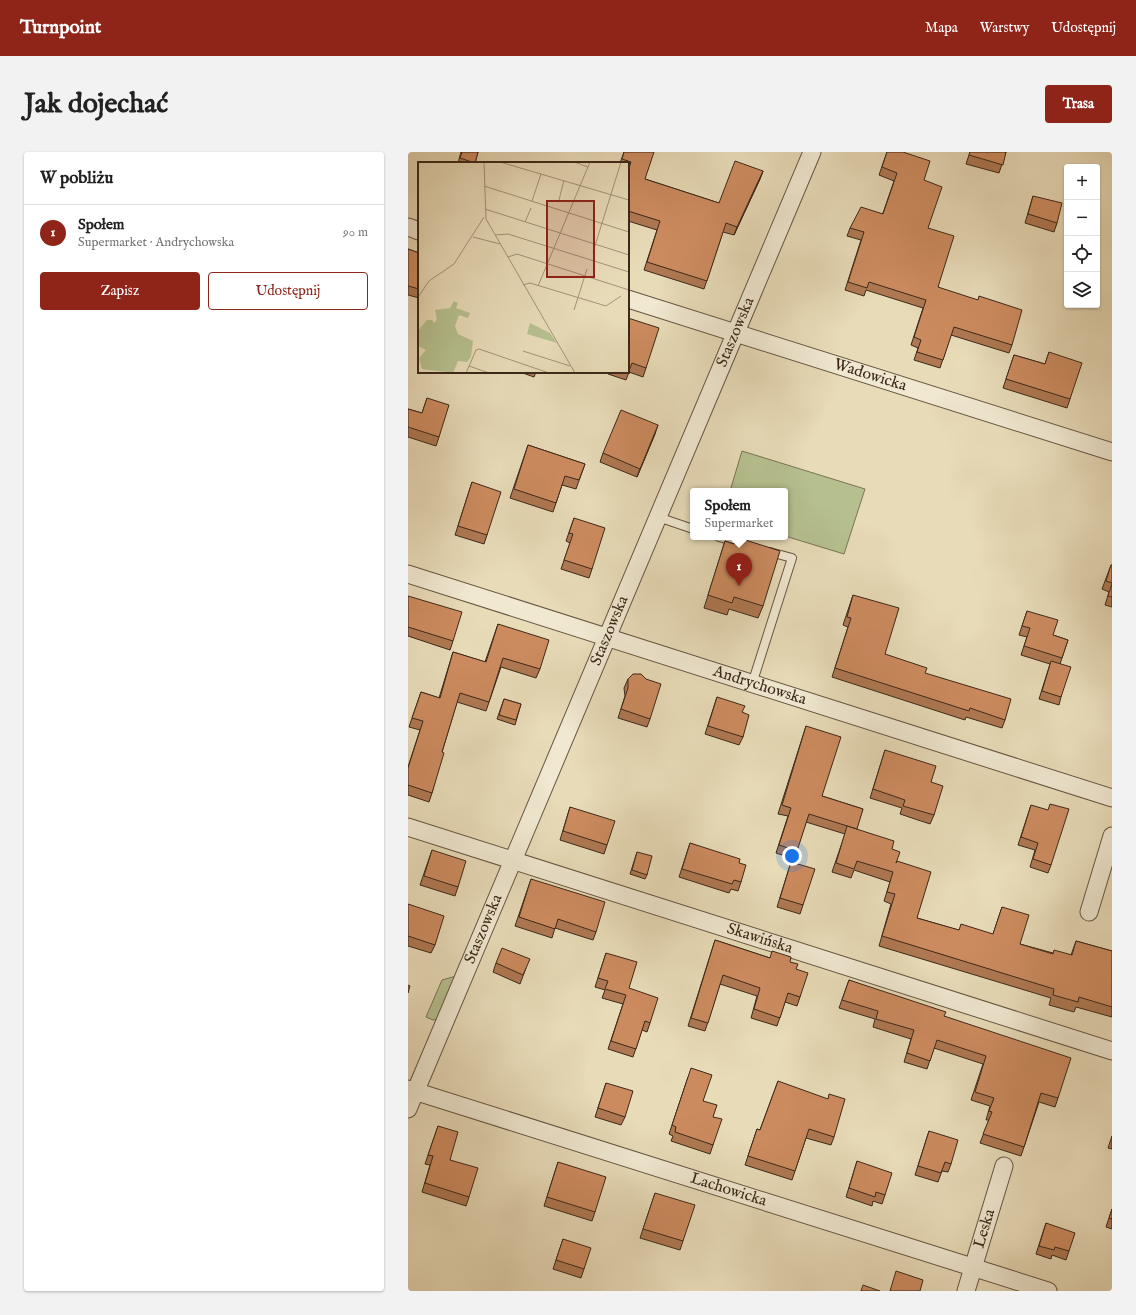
<!DOCTYPE html>
<html lang="pl">
<meta charset="utf-8">
<style>
:root{--surface:#fff;--page:#f2f2f2;--text:#222;--muted:#767676;--line:#e0e0e0;--accent:#8f2418}
body{margin:0;font-family:"IM FELL English",serif;background:var(--page);color:var(--text)}
.controls{position:absolute;right:12px;top:12px;display:grid;overflow:hidden;border-radius:4px;box-shadow:0 1px 3px #0004}
.controls button{width:36px;height:36px;display:grid;place-items:center;padding:0;border:0;border-bottom:1px solid var(--line);background:var(--surface);color:var(--text);font:20px sans-serif}
.you{position:absolute;left:384px;top:704px;width:14px;height:14px;margin:-10px;border:3px solid #fff;border-radius:50%;background:#1a73e8;box-shadow:0 0 0 6px #1a73e833}
.badge{display:grid;place-items:center;width:26px;height:26px;border-radius:50%;background:var(--accent);color:#fff;font-size:13px;font-weight:700}
.pin{position:absolute;translate:-50% -33px;filter:drop-shadow(0 1px 2px #0008)}
.pin::after{content:'';position:absolute;top:21px;width:14px;height:12px;background:inherit;clip-path:polygon(0 0,100% 0,50% 100%)}
.popup{position:absolute;left:282px;top:336px;width:98px;height:52px;box-sizing:border-box;display:grid;place-content:center;border-radius:4px;background:var(--surface);filter:drop-shadow(0 1px 3px #0005);font-size:13px;white-space:nowrap;color:var(--muted)}
.popup b{font-size:15px;color:var(--text)}
.popup::after{content:'';position:absolute;left:50%;top:100%;margin-left:-8px;border:8px solid transparent;border-top-color:var(--surface)}
.list{margin:0;padding:0;list-style:none}
h2{display:flex;justify-content:space-between;align-items:center;height:52px;margin:0;padding:0 16px;font-size:17px}
h2 small{font-size:13px;font-weight:400;color:var(--muted)}
.list li{display:grid;grid-template-columns:26px 1fr auto;gap:12px;align-items:center;box-sizing:border-box;height:56px;padding:0 16px;border-top:1px solid var(--line)}
.list b{display:block;font-size:15px;white-space:nowrap}
.list p{margin:0;font-size:13px;white-space:nowrap;color:var(--muted)}
.list em{font-size:13px;font-style:normal;color:var(--muted)}
.actions{display:flex;gap:8px;padding:12px 16px}
.actions a{flex:1;padding:9px 0;border:1px solid var(--accent);border-radius:4px;text-align:center;font-size:14px;color:var(--accent)}
.actions .main{background:var(--accent);color:#fff}
.icon{flex:none;width:22px;height:22px;fill:none;stroke:currentColor;stroke-width:2;stroke-linecap:round;stroke-linejoin:round}
.map{position:relative;flex:none;width:704px;height:1139px;overflow:hidden;border-radius:4px}
header{display:flex;align-items:center;gap:24px;box-sizing:border-box;height:56px;padding:0 20px;background:var(--accent);color:#fff}
header strong{font-size:19px}
nav{display:flex;gap:22px;margin-inline-start:auto;font-size:14px}
.intro{display:flex;align-items:center;justify-content:space-between;box-sizing:border-box;height:96px;padding:0 24px}
h1{margin:0;font-size:28px}
.button{padding:10px 18px;border-radius:4px;background:var(--accent);color:#fff;font-size:14px;font-weight:700}
main{display:flex;gap:24px;padding:0 24px}
aside{flex:1;background:var(--surface);border-radius:4px;box-shadow:0 1px 3px #0004}
.map>svg:first-child{display:block}
.green{fill:#b6c08f;stroke:#787454}
.lines{fill:none;stroke-linecap:round;stroke-linejoin:round}
.lane-casing{stroke:#665541;stroke-width:10}
.street-casing{stroke:#665541;stroke-width:19}
.lane{stroke:#f0e8d1;stroke-width:8}
.street{stroke:#f0e8d1;stroke-width:17}
.wall{fill:#af7852;stroke:#3b2819}
.shaded-wall{fill:#8f6142;stroke:#3b2819}
.building{fill:#cc8b5f;stroke:#3b2819}
.labels{text-anchor:middle;dominant-baseline:central;stroke-width:3;stroke-linejoin:round;paint-order:stroke}
.street-label{font-size:16px;fill:#3b2819;stroke:#f0e8d1}
.inset-road{fill:none;stroke:#a39378;stroke-width:1}
.view{fill:#8f2418;fill-opacity:0.15;stroke:#8f2418;stroke-width:2}
.inset-edge{fill:none;stroke:#3b2819;stroke-width:2}
</style>
<header>
<strong>Turnpoint</strong>
<nav><a>Mapa</a><a>Warstwy</a><a>Udostępnij</a></nav>
</header>
<div class="intro"><h1>Jak dojechać</h1><a class="button">Trasa</a></div>
<main>
<aside>
<h2>W pobliżu<small></small></h2>
<ul class="list">
<li><span class="badge">1</span><div><b>Społem</b><p>Supermarket · Andrychowska</p></div><em>90 m</em></li>
</ul>
<div class="actions"><a class="main">Zapisz</a><a>Udostępnij</a></div>
</aside>
<div class="map">
<svg width="704" height="1139" viewBox="0 0 704 1139">
<rect width="100%" height="100%" fill="#e8dbb8"/>
<filter id="stains"><feTurbulence type="fractalNoise" baseFrequency=".005" numOctaves="4"/><feColorMatrix values="0 0 0 0 .2 0 0 0 0 .09 0 0 0 0 .02 0 0 0 .5 -.17"/></filter>
<radialGradient id="worn" r=".72"><stop offset=".6" stop-color="#630" stop-opacity="0"/><stop offset="1" stop-color="#630" stop-opacity=".3"/></radialGradient>
<g class="green">
<polygon points="334,299 457,337 436,402 377,384 377,339 322,339"/>
<polygon points="48,824 30,867 25,868 18,865 34,828"/>
</g>
<g class="lines">
<defs>
<g id="lane">
<polyline points="250,365 285,377"/>
<polyline points="311,385 336,392"/>
<polyline points="344,532 384,406 362,400"/>
</g>
<g id="street">
<polyline points="0,75 11,79"/>
<path id="s1" d="M220,147L704,300"/>
<path id="s2" d="M0,422L704,646"/>
<path id="s3" d="M0,675L704,899"/>
<polyline points="681,760 704,684"/>
<path id="s4" d="M0,937L640,1139"/>
<path id="s5" d="M0,957L404,0"/>
<path id="s6" d="M558,1139L596,1014"/>
</g>
</defs>
<use href="#lane" class="lane-casing"/>
<use href="#street" class="street-casing"/>
<use href="#lane" class="lane"/>
<use href="#street" class="street"/>
</g>
<g class="wall">
<polygon points="53,0 70,0 67,11 50,11"/>
<polygon points="216,0 237,27 311,51 355,19 352,27 326,83 315,80 296,137 236,118 249,78 220,69 220,11 212,11"/>
<polygon points="479,0 516,28 520,76 530,135 604,193 601,201 543,183 532,216 506,208 510,196 503,193 515,156 458,138 456,144 437,138 453,88 439,84 442,76 475,61 486,29 471,23"/>
<polygon points="562,0 598,0 591,21 558,12"/>
<polygon points="625,44 649,71 646,80 617,71"/>
<polygon points="0,97 11,101 11,146 0,143"/>
<polygon points="220,166 238,216 235,225 221,220 218,228 200,222 201,220 220,220"/>
<polygon points="641,200 662,247 659,256 595,236 606,203 637,212"/>
<polygon points="112,220 128,220 126,225"/>
<polygon points="19,246 31,285 28,294 0,285 0,257 14,261"/>
<polygon points="247,282 229,325 192,310 195,301"/>
<polygon points="120,293 177,312 168,337 154,333 145,360 102,346"/>
<polygon points="64,330 79,383 76,392 47,383"/>
<polygon points="166,366 184,417 181,426 153,417 162,391 158,389"/>
<polygon points="328,385 355,454 350,466 321,457 319,463 296,456 317,389 326,392"/>
<polygon points="703,413 704,413 704,455 697,453 701,440 694,437"/>
<polygon points="445,443 477,502 597,568 594,576 558,565 557,568 424,525 440,475 435,473"/>
<polygon points="0,444 45,489 42,498 0,484"/>
<polygon points="619,459 645,483 660,488 652,512 653,545 651,553 631,547 642,512 613,503 619,485 611,483"/>
<polygon points="90,472 132,517 128,526 93,515 78,559 49,550 34,600 24,641 21,650 0,643 0,615 12,578 1,575 13,540 31,546 45,500 77,510"/>
<polygon points="220,527 242,567 239,575 210,566 217,544 216,536"/>
<polygon points="309,545 334,560 335,585 331,593 297,582"/>
<polygon points="96,547 113,552 107,573 89,567"/>
<polygon points="398,574 414,644 455,657 448,677 484,697 509,766 550,778 585,782 594,755 612,792 645,801 663,803 668,789 704,799 704,865 668,855 666,860 641,853 643,846 471,794 483,752 476,749 482,730 446,718 443,726 424,720 437,682 398,670 386,707 368,701 380,664 370,662"/>
<polygon points="477,598 523,630 526,663 522,672 492,662 494,656 462,646"/>
<polygon points="623,653 643,713 640,721 622,715 627,698 610,693"/>
<polygon points="162,655 199,693 196,702 152,688"/>
<polygon points="282,691 331,711 333,730 330,739 323,737 321,741 271,725"/>
<polygon points="24,698 50,735 47,744 12,733"/>
<polygon points="229,700 239,723 237,727 222,722"/>
<polygon points="383,710 395,753 392,762 369,755"/>
<polygon points="123,727 188,780 185,788 147,776 144,786 107,774"/>
<polygon points="0,752 27,793 23,801 0,794"/>
<polygon points="307,788 362,806 382,810 388,817 392,845 389,854 377,850 369,874 343,866 349,844 312,832 297,879 280,874"/>
<polygon points="198,801 242,871 239,880 234,878 225,905 200,897 215,852 194,846 197,838 187,835"/>
<polygon points="88,811 118,816 112,832 85,820"/>
<polygon points="441,828 536,864 650,946 647,955 631,950 613,1004 572,991 581,968 578,968 582,954 563,948 575,912 526,896 519,917 496,910 503,887 465,875 467,867 431,856"/>
<polygon points="280,925 305,965 305,993 302,1002 263,989 265,984 261,982"/>
<polygon points="370,929 426,985 423,993 398,986 384,1028 337,1013 349,977 352,978"/>
<polygon points="198,931 217,965 213,973 187,965"/>
<polygon points="30,974 42,1008 61,1045 58,1054 14,1040 22,1013 17,1012"/>
<polygon points="521,979 543,1012 540,1020 534,1019 530,1030 507,1023"/>
<polygon points="704,984 704,997 700,996"/>
<polygon points="449,1009 477,1043 474,1052 465,1049 464,1054 438,1045"/>
<polygon points="150,1010 187,1060 184,1069 136,1054"/>
<polygon points="247,1041 275,1089 272,1098 232,1086"/>
<polygon points="704,1057 704,1077 698,1075"/>
<polygon points="638,1071 661,1099 658,1108 644,1103 643,1107 628,1102"/>
<polygon points="155,1087 176,1117 173,1126 145,1117"/>
</g>
<g class="shaded-wall">
<polygon points="355,19 352,27 326,83 329,75"/>
<polygon points="250,273 247,282 229,325 232,317"/>
</g>
<g class="building">
<polygon points="54,0 70,0 67,11 52,6"/>
<polygon points="216,0 246,0 237,27 311,51 327,9 355,19 329,75 318,71 299,129 239,110 252,69 220,59 220,19 223,10 214,7"/>
<polygon points="479,0 495,0 522,9 516,28 534,35 520,76 546,84 530,135 570,148 571,144 614,158 604,193 546,175 535,208 509,200 513,188 506,185 518,148 461,130 459,136 440,130 456,80 442,76 453,55 475,62 489,21 474,15"/>
<polygon points="562,0 598,0 595,13 561,3"/>
<polygon points="625,44 654,51 649,71 620,62"/>
<polygon points="0,97 11,101 11,137 0,134"/>
<polygon points="220,166 251,176 238,216 224,211 221,219 220,219"/>
<polygon points="641,200 674,211 662,247 598,227 606,203 637,212"/>
<polygon points="19,246 41,253 31,285 0,275 0,257 14,261"/>
<polygon points="213,258 250,273 232,317 195,301"/>
<polygon points="120,293 177,312 171,328 157,324 148,351 106,337"/>
<polygon points="64,330 93,340 79,383 50,374"/>
<polygon points="166,366 197,376 184,417 156,408 165,382 161,381"/>
<polygon points="328,385 372,399 355,454 326,445 324,451 300,443 317,389 326,392"/>
<polygon points="703,413 704,413 704,431 698,429"/>
<polygon points="704,432 704,445 700,444"/>
<polygon points="445,443 491,456 477,502 519,516 517,521 603,547 597,568 562,556 561,559 427,516 443,466 439,465"/>
<polygon points="0,444 54,460 45,489 0,475"/>
<polygon points="619,459 650,468 645,483 660,488 654,506 616,494 622,476 614,474"/>
<polygon points="90,472 141,488 132,517 95,506 81,550 52,541 34,600 36,601 24,641 0,633 0,616 15,569 4,566 13,540 32,546 45,500 78,510"/>
<polygon points="643,509 663,515 653,545 634,539"/>
<polygon points="225,522 233,522 238,527 253,532 242,567 213,557 220,536 220,527"/>
<polygon points="309,545 337,554 334,560 341,563 335,585 300,574"/>
<polygon points="96,547 113,552 108,568 91,563"/>
<polygon points="398,574 433,585 414,644 455,657 449,677 401,662 389,699 371,693 383,656 374,653"/>
<polygon points="477,598 528,614 523,630 535,634 526,663 495,654 497,648 465,637"/>
<polygon points="642,652 661,657 643,713 625,707 630,691 613,685 623,653 640,658"/>
<polygon points="162,655 207,669 199,693 155,679"/>
<polygon points="439,674 486,689 484,697 492,700 488,711 489,709 523,720 509,766 551,778 553,772 585,782 594,755 621,763 612,792 645,802 646,798 664,803 668,789 704,799 704,855 671,845 670,850 645,843 646,837 474,784 487,742 479,740 485,720 449,709 446,717 428,711"/>
<polygon points="282,691 332,707 331,711 338,713 333,730 326,728 324,732 274,717"/>
<polygon points="24,698 58,709 50,735 16,724"/>
<polygon points="229,700 244,704 239,723 224,718"/>
<polygon points="383,710 407,717 395,753 372,746"/>
<polygon points="123,727 197,750 188,780 150,767 147,777 111,765"/>
<polygon points="0,752 36,764 27,793 0,784"/>
<polygon points="307,788 362,806 364,799 383,805 382,810 390,812 388,817 400,821 392,845 380,841 372,866 346,857 352,836 315,823 300,871 283,866"/>
<polygon points="94,796 122,807 115,823 88,811"/>
<polygon points="198,801 229,810 221,836 250,846 242,871 237,869 228,897 203,889 218,843 197,837 200,829 190,826"/>
<polygon points="441,828 538,860 536,864 663,906 650,946 633,941 616,995 575,982 584,960 581,959 586,946 567,940 578,904 529,888 522,909 499,901 506,878 468,867 470,859 434,848"/>
<polygon points="0,833 2,834 0,841"/>
<polygon points="283,916 304,923 295,949 309,953 305,965 314,967 305,993 267,980 268,975 264,973"/>
<polygon points="370,929 420,947 421,942 437,947 426,985 401,977 387,1019 340,1004 349,977 352,978"/>
<polygon points="198,931 225,939 217,965 190,956"/>
<polygon points="30,974 50,980 42,1008 70,1016 61,1045 17,1031 25,1004 20,1003"/>
<polygon points="521,979 550,988 543,1012 537,1010 533,1021 510,1014"/>
<polygon points="449,1009 484,1021 477,1043 468,1040 467,1045 441,1036"/>
<polygon points="150,1010 198,1025 187,1060 139,1045"/>
<polygon points="247,1041 287,1053 275,1089 235,1077"/>
<polygon points="704,1057 704,1067 701,1066"/>
<polygon points="638,1071 667,1081 661,1099 647,1095 646,1098 631,1094"/>
<polygon points="155,1087 183,1096 176,1117 148,1108"/>
<polygon points="488,1119 515,1128 512,1139 482,1139"/>
<polygon points="455,1133 472,1139 453,1139"/>
</g>
<g class="labels">
<g class="street-label">
<text stroke="none"><textPath href="#s5" startOffset="843">Staszowska</textPath></text>
<text stroke="none"><textPath href="#s1" startOffset="254">Wadowicka</textPath></text>
<text stroke="none"><textPath href="#s5" startOffset="519">Staszowska</textPath></text>
<text stroke="none"><textPath href="#s2" startOffset="369">Andrychowska</textPath></text>
<text stroke="none"><textPath href="#s5" startOffset="195">Staszowska</textPath></text>
<text stroke="none"><textPath href="#s3" startOffset="369">Skawińska</textPath></text>
<text stroke="none"><textPath href="#s4" startOffset="336">Lachowicka</textPath></text>
<text stroke="none"><textPath href="#s6" startOffset="65">Leska</textPath></text>
</g>
</g>
<g transform="translate(10 10)">
<rect width="211" height="211" fill="#e8dbb8"/>
<path d="M36,139L40,141L38,146L52,151L50,156L41,153L37,164L40,172L55,179L53,195L49,200L40,199L35,211L4,207L1,196L8,188L0,184V169L9,158H14L16,161L19,158L17,148L32,146ZM112,161L132,171L139,181L109,172Z" fill="#b6c08f"/>
<path class="inset-road" d="M66,0L68,57L157,211M82,0L211,38M156,0L170,5M66,24L211,70M141,38L146,18M114,39L123,12M67,47L211,93M107,60L113,46M77,73L90,72L211,110M55,75L82,82M175,90L203,0M90,95L99,92L211,128M105,123L112,121L188,144L203,134M120,124L172,0M0,135L11,119L36,102L66,55M156,148L169,107M105,189L152,204M51,204L71,211M48,211L58,188L61,187L131,211"/>
<path class="view" d="M129,39H176V115H129Z"/>
<rect width="211" height="211" class="inset-edge"/>
</g>
<rect width="100%" height="100%" filter="url(#stains)"/>
<rect width="100%" height="100%" fill="url(#worn)"/>
</svg>
<div class="controls">
<button>+</button>
<button>−</button>
<button><svg class="icon" aria-label="locate" viewBox="0 0 24 24"><circle cx="12" cy="12" r="6"/><path d="M12 2v4M12 18v4M2 12h4M18 12h4"/></svg></button>
<button><svg class="icon" aria-label="layers" viewBox="0 0 24 24"><path d="M12 4l9 5-9 5-9-5zM3 14l9 5 9-5"/></svg></button>
</div>
<div class="you"></div>
<div class="pin badge" style="left:331px;top:434px">1</div>
<div class="popup"><b>Społem</b>Supermarket</div>
</div>
</main>
